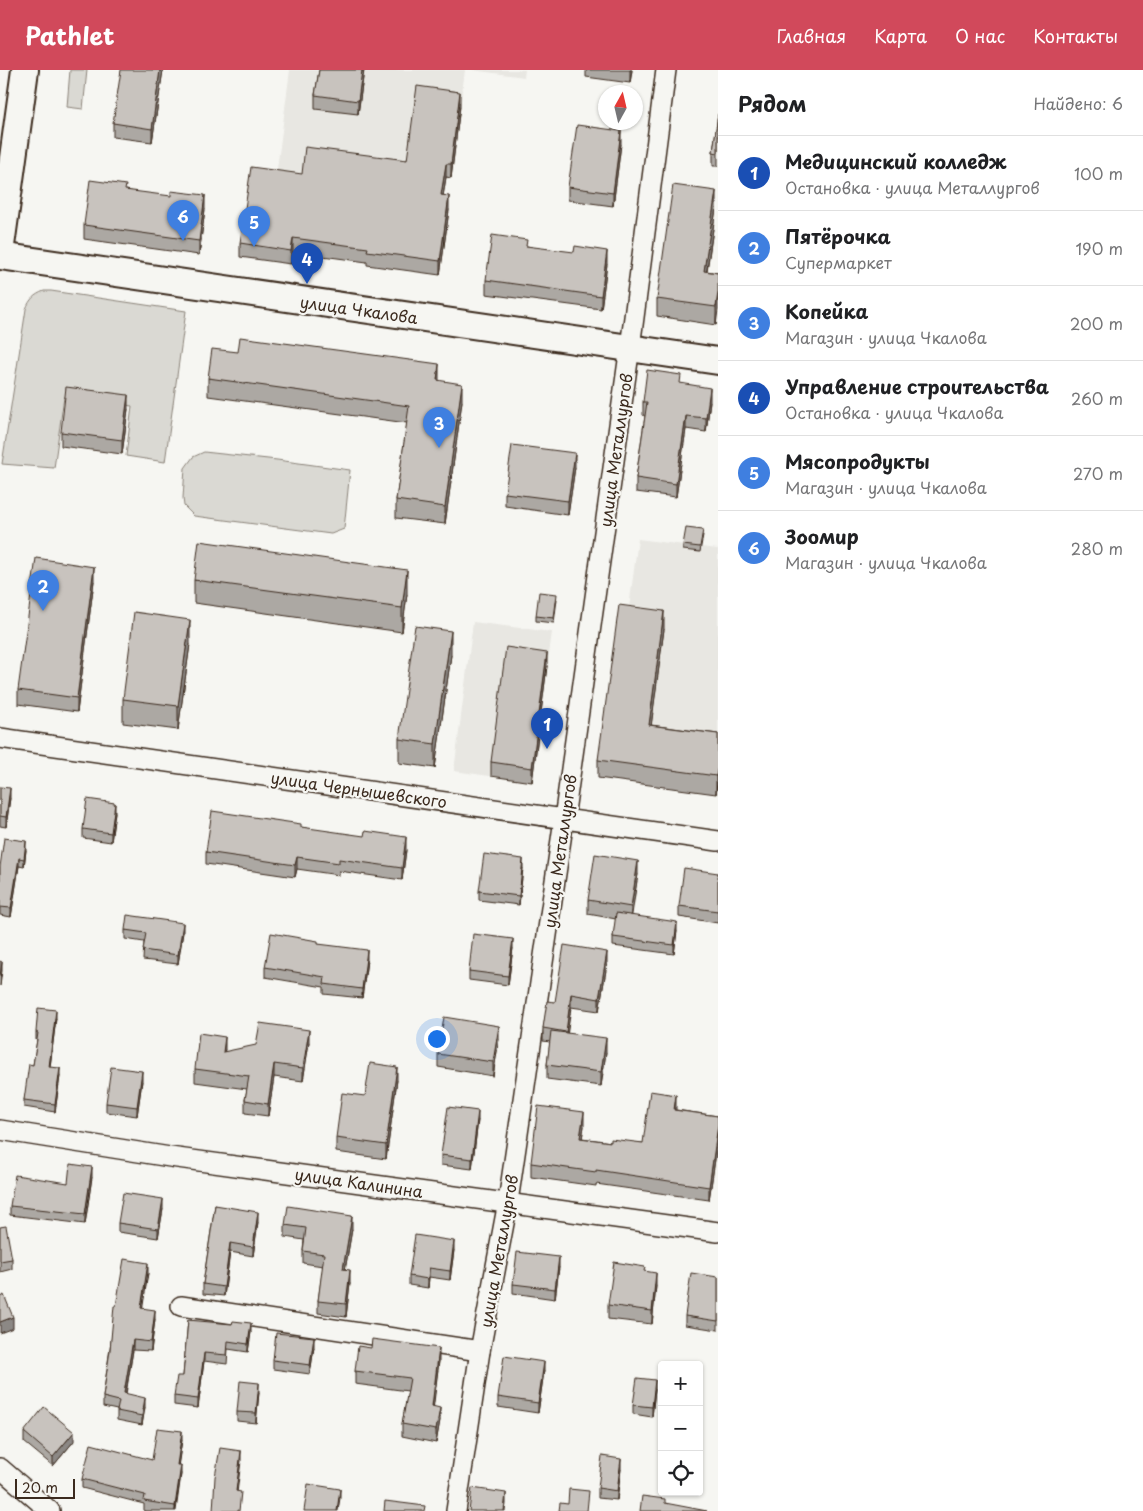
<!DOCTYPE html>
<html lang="ru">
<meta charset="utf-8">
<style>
:root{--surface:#fff;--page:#f2f2f2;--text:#202124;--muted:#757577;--line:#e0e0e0;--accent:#d1495b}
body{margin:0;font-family:"Playpen Sans",sans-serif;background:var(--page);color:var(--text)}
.controls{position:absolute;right:15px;bottom:15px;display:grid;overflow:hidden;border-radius:5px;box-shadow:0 1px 4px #0004}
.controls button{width:45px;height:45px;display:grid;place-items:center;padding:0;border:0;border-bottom:1px solid var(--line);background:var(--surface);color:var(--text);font:25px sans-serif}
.compass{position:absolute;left:598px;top:15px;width:45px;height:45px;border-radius:50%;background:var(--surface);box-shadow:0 1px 4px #0004;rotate:8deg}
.scale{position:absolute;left:15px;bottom:12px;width:60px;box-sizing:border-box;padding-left:5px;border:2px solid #3b2a1e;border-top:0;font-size:14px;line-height:18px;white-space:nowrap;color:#3b2a1e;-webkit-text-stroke:4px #f6f6f2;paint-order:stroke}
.you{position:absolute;left:436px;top:968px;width:18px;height:18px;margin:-12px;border:4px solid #fff;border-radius:50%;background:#1a73e8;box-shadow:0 0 0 8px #1a73e833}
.badge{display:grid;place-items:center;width:32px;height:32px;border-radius:50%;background:var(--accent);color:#fff;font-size:16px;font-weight:700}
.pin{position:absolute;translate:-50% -41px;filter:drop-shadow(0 1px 2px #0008)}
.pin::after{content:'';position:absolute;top:26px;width:18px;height:15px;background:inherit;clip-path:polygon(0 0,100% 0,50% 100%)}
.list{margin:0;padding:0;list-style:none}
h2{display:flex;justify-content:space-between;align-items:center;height:65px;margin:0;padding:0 20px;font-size:21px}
h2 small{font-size:16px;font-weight:400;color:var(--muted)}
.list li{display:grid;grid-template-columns:32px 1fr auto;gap:15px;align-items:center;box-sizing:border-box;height:75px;padding:0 20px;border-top:1px solid var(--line)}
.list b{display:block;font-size:19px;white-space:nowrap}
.list p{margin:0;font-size:16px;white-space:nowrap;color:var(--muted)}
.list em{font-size:16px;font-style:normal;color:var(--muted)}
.icon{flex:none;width:28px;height:28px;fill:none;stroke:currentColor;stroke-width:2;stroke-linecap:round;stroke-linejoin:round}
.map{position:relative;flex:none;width:718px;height:1441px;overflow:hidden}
header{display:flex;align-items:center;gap:30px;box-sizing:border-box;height:70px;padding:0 25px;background:var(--accent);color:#fff}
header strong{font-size:24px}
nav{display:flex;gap:28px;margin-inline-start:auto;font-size:18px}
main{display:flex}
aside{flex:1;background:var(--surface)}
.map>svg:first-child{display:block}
.built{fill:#e8e7e2}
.green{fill:#dad9d3;stroke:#8a8278}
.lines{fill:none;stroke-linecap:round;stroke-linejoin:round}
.street-casing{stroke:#3b2a1e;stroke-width:22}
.secondary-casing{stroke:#3b2a1e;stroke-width:30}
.street{stroke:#f6f6f2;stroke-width:19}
.secondary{stroke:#f6f6f2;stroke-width:26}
.wall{fill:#aca8a3;stroke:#3b2a1e}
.shaded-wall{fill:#8c8885;stroke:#3b2a1e}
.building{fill:#c8c3be;stroke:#3b2a1e}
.labels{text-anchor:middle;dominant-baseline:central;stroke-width:4.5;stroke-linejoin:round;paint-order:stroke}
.street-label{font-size:16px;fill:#3b2a1e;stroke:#f6f6f2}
</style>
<header>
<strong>Pathlet</strong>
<nav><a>Главная</a><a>Карта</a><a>О нас</a><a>Контакты</a></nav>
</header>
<main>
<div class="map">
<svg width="718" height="1441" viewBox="0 0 718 1441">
<rect width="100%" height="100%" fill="#f6f6f2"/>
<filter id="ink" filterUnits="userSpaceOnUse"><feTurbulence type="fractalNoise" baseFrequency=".02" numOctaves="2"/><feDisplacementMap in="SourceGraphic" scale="10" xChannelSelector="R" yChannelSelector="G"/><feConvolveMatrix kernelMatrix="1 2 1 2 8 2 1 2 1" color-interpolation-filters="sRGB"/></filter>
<g filter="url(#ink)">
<g class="built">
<polygon points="290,0 465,0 451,108 446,108 441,139 367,192 293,182 291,194 274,192 275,184 265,182 263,190 240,187 251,111 275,114"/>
<polygon points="472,0 525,0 524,7"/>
<polygon points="638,469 684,475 684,480 700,482 701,477 718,479 718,724 598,708 619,552 627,553"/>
<polygon points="473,552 552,562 532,712 454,701"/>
</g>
<g class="green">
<polygon points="70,0 87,0 83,39 67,37"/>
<path d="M44,221H51L186,241L165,392L126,386L132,336L64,327L54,398L2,394L26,239C30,229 34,225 44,221Z"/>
<polygon points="204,382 277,390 350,400 344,459 331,464 194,446 184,436 183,428 185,398 193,387"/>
</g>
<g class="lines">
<defs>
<g id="street">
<polyline points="0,668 718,771"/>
<polyline points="0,1060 170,1087 718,1162"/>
<polyline points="181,1236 480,1281"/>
<polyline points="0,1398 50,1441"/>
<polyline points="456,1441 480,1281 508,1132 564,749 633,255 666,0"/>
</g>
<g id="secondary">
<polyline points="0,183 25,0"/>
<polyline points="0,186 718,291"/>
</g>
</defs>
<use href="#street" class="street-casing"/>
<use href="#secondary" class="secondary-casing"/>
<use href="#street" class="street"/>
<use href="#secondary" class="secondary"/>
</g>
<g class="wall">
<polygon points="163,0 152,72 113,67 113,53"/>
<polygon points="319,0 364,0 358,44 315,39 315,25"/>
<polygon points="586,0 632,0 630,13 586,7"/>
<polygon points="460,36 451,108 446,107 443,126 449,140 440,205 367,195 367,192 293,182 291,194 240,187 240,173 302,104 407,90"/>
<polygon points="718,44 718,96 713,96 713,82"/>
<polygon points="621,74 613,136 568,130 568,117"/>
<polygon points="126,120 205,139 199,185 84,169 84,155"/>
<polygon points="716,138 707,201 718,203 716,255 657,246 657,229"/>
<polygon points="527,176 607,194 601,239 486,224 486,210"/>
<polygon points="208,308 439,311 462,331 445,454 396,448 396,430 407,353 208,326"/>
<polygon points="681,314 710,331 706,362 686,359 676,427 636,422 636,408 645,346 643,345 643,332"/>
<polygon points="128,339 122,384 61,376 61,362"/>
<polygon points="575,397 568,445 505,436 505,423"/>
<polygon points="703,465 700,482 683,480 683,475"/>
<polygon points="194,510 407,524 402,562 194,533"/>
<polygon points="94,511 77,642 18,634 18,620"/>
<polygon points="557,529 554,553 536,551 536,546"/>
<polygon points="664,559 651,655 718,664 718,714 716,724 598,708 598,690"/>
<polygon points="190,574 178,660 123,653 123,629"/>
<polygon points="451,585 435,698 399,693 399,669"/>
<polygon points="547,596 532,712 491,706 491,692"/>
<polygon points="0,717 10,728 6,757 0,756"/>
<polygon points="115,742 111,772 83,768 83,759"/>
<polygon points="301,757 406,780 402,810 339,801 339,805 297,799 295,807 206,794 206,782"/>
<polygon points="26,780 24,797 19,796 11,847 0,845 0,797"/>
<polygon points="523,798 519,835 479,830 479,821"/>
<polygon points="718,803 718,853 679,847 679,836"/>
<polygon points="638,804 631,846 677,861 674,884 613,876 613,867 616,849 588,844 588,830"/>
<polygon points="125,860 183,862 178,894 143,890 144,872 125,869"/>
<polygon points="318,874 367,890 362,928 324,924 324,917 265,907 265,897"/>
<polygon points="513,878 508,915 469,910 469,901"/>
<polygon points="607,894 599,941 571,937 567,963 606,982 601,1016 547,1009 547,995 550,972 543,971 543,958 555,932"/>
<polygon points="56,948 50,997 60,1006 55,1042 24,1037 24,1030 33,995 37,970 36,970 36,962"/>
<polygon points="499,969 493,1006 438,997 438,984"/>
<polygon points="309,972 303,1011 274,1007 268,1046 245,1043 245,1030 247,1019 195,1012 195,999 225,979 224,982"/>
<polygon points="397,1010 386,1089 336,1082 336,1068 365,1026"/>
<polygon points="142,1011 137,1046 106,1042 106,1033"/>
<polygon points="676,1040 718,1046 718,1069 709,1130 596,1114 596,1116 531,1107 531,1093 584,1056 582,1068 611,1072 643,1073"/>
<polygon points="478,1050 472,1099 441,1095 441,1085"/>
<polygon points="92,1107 85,1154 10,1145 10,1136 68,1113"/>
<polygon points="215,1135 258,1152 253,1186 230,1182 224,1226 203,1224 203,1214"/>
<polygon points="163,1139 158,1168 118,1162 118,1153"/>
<polygon points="285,1155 352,1159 345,1200 350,1213 346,1247 318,1243 318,1231 323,1196 303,1193 303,1181 304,1170 285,1167"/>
<polygon points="0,1157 12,1189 12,1199 0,1202"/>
<polygon points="454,1180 450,1210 429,1207 428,1218 409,1215 409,1206"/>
<polygon points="559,1197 555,1229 513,1223 513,1214"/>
<polygon points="645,1201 656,1216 652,1254 608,1249 608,1235"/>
<polygon points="148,1203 142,1238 155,1249 151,1281 133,1280 126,1324 145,1337 142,1355 117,1350 117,1340 103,1337 103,1327 116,1236"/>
<polygon points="718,1207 718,1260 685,1255 685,1246"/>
<polygon points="188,1250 251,1262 248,1282 228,1279 227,1294 204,1291 198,1338 174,1335 174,1326 183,1306"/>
<polygon points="314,1277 310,1304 273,1299 273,1290"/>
<polygon points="439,1291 433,1336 440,1350 436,1373 402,1366 402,1354 408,1321 355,1314 355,1301"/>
<polygon points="544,1301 538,1343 498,1337 498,1327"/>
<polygon points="655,1319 652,1347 633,1344 633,1335"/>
<polygon points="259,1322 256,1353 237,1351 237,1342"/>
<polygon points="24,1362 74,1371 53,1396 24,1372"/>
<polygon points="182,1370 178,1395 181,1404 176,1441 144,1441 144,1434 82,1418 82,1409 152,1390"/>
<polygon points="621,1399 617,1430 598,1428 598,1418"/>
</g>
<g class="shaded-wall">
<polygon points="160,0 163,0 152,72 152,59"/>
<polygon points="362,0 364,0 358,44 358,31"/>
<polygon points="630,0 632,0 630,13"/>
<polygon points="460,22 460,36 451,108 451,94"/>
<polygon points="621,61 621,74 613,136 613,123"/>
<polygon points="446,94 446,107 441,139 441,125"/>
<polygon points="716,121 716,138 704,219 704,201"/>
<polygon points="205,125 205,139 199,185 199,171"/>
<polygon points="449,126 449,140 440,205 440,191"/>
<polygon points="293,168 293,182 291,194 291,181"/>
<polygon points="607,181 607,194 601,239 601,226"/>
<polygon points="718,222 718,240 716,255 716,237"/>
<polygon points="439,294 439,311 437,310"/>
<polygon points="462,314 462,331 445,454 445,437"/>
<polygon points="710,318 710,331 706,362 706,348"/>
<polygon points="128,325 128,339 122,384 122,370"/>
<polygon points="686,346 686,359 676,427 676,414"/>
<polygon points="575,383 575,397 568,445 568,431"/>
<polygon points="94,497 94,511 77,642 77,628"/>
<polygon points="407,500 407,524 402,562 402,538"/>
<polygon points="664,541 664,559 649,672 649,655"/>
<polygon points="190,550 190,574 178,660 178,636"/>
<polygon points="451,561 451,585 435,698 435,674"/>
<polygon points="547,583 547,596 532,712 532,698"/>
<polygon points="717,696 717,714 716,724 716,706"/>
<polygon points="10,718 10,728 6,757 6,747"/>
<polygon points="115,733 115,742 111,772 111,763"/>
<polygon points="406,767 406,780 402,810 402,798"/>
<polygon points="26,771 26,780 24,797 24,789"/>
<polygon points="297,787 297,799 295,807 295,795"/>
<polygon points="19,788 19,796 11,847 11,838"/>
<polygon points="523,789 523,798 519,835 519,826"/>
<polygon points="638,791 638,804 631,851 631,837"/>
<polygon points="677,852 677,861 674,884 674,875"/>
<polygon points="183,853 183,862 178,894 178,885"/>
<polygon points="513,869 513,878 508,915 508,906"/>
<polygon points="367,880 367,890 362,928 362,919"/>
<polygon points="607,882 607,894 599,941 599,929"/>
<polygon points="2,892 2,901 0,916 0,907"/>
<polygon points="571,924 571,937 566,974 566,962"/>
<polygon points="56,940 56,948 49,1005 49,997"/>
<polygon points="499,956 499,969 493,1006 493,992"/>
<polygon points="309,960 309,972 303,1011 303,998"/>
<polygon points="225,967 225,979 223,995 223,982"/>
<polygon points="606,968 606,982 601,1016 601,1002"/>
<polygon points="274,994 274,1007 268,1046 268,1034"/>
<polygon points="397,997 397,1010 386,1089 386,1075"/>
<polygon points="60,998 60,1006 55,1042 55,1034"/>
<polygon points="142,1001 142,1011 137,1046 137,1037"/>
<polygon points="676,1025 676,1039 674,1054 674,1040"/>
<polygon points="478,1041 478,1050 472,1099 472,1089"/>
<polygon points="584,1042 584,1056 580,1082 580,1068"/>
<polygon points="718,1055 718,1069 709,1130 709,1117"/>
<polygon points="92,1097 92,1107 85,1154 85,1144"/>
<polygon points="163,1129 163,1139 158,1168 158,1159"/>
<polygon points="258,1142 258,1152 253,1186 253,1177"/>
<polygon points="352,1146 352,1159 343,1212 343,1199"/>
<polygon points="454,1171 454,1180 450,1210 450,1201"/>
<polygon points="230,1173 230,1182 224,1226 224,1217"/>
<polygon points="559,1187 559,1197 555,1229 555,1219"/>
<polygon points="148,1193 148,1203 141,1248 141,1238"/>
<polygon points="429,1198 429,1207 428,1218 428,1209"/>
<polygon points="350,1200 350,1213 346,1247 346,1234"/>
<polygon points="656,1203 656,1216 652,1254 652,1241"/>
<polygon points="155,1240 155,1249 151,1281 151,1272"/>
<polygon points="13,1247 13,1258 0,1263 0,1252"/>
<polygon points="251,1253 251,1262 248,1282 248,1274"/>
<polygon points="314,1267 314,1277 310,1304 310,1295"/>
<polygon points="133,1270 133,1280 124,1333 124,1323"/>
<polygon points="439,1278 439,1291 432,1349 432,1336"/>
<polygon points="204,1283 204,1291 198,1338 198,1329"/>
<polygon points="544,1292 544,1301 538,1343 538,1333"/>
<polygon points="655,1310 655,1319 652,1347 652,1337"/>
<polygon points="259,1313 259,1322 256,1353 256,1343"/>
<polygon points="145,1328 145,1337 142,1355 142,1346"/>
<polygon points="440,1338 440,1350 436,1373 436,1360"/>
<polygon points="182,1361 182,1370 177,1404 177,1395"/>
<polygon points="74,1362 74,1371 53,1396 53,1387"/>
<polygon points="241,1381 241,1391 236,1431 236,1421"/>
<polygon points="621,1389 621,1399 617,1430 617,1421"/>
<polygon points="181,1395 181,1404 175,1441 175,1436"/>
<polygon points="340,1419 340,1428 338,1441 337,1441"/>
<polygon points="506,1423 506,1434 505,1441 504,1441"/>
</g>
<g class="building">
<polygon points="121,0 160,0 152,59 113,53"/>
<polygon points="319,0 362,0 358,31 315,25"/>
<polygon points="417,16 460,22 451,94 446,94 441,125 449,126 440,191 367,181 368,178 293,168 291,181 240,173 251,97 302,104 305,77 407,90"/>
<polygon points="718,44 718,83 713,82"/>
<polygon points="577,55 621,61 613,123 568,117"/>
<polygon points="90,110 126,115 125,120 171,126 171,121 205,125 199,171 84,155"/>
<polygon points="673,115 716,121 704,201 718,203 718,222 716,237 657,229"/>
<polygon points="492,165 527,170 526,176 574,182 575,176 607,181 601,226 486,210"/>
<polygon points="240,267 439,294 437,310 462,314 445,437 396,430 409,336 208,308 212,279 238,282"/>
<polygon points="647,300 681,305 680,313 710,318 706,348 686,346 676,414 636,408 647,332 643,332"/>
<polygon points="66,317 128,325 122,370 61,362"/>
<polygon points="512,375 575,383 568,431 505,423"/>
<polygon points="686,458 703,460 700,477 683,475"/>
<polygon points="199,471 407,500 402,538 194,510"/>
<polygon points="36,488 94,497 77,628 18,620"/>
<polygon points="539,522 557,524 554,548 536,546"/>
<polygon points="619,535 664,541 649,655 718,664 718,696 716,706 598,690"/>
<polygon points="134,542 190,550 178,636 123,629"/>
<polygon points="415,556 451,561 435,674 399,669"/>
<polygon points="506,577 547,583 532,698 491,692"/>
<polygon points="0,717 10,718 6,747 0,746"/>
<polygon points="87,729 115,733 111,763 83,759"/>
<polygon points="212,741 301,754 301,757 364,766 365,761 406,767 402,798 339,789 339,793 297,787 295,795 206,782"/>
<polygon points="4,768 26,771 24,789 19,788 11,838 0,837 0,797"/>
<polygon points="484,784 523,789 519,826 479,821"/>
<polygon points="595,784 638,791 631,837 588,830"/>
<polygon points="684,798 718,803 718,841 679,836"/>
<polygon points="616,843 677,852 674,875 613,867"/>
<polygon points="127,845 183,853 178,885 143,880 146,863 125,860"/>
<polygon points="271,863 318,871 318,874 367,880 362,919 324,914 325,907 265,897"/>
<polygon points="473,864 513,869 508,906 469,901"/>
<polygon points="564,875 607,882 599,929 571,924 566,962 543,958 547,931 555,932"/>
<polygon points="0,891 2,892 0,907"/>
<polygon points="38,938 56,940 49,997 60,998 55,1034 24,1030 29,994 33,995 38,963 36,962"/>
<polygon points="444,947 499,956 493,992 438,984"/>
<polygon points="260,953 309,960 303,998 274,994 268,1034 245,1030 249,1006 195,999 199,963 225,967 223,982 256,975"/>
<polygon points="551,961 606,968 601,1002 547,995"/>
<polygon points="370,993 397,997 386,1075 336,1068 342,1023 365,1026"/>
<polygon points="111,997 142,1001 137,1037 106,1033"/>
<polygon points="650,1021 676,1025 674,1040 718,1046 718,1055 709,1117 596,1100 596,1102 531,1093 538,1036 584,1042 580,1068 611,1072 611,1069 643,1073"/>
<polygon points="448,1037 478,1041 472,1089 441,1085"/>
<polygon points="70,1094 92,1097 85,1144 10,1136 15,1105 68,1113"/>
<polygon points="123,1123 163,1129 158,1159 118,1153"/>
<polygon points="215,1135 258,1142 253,1177 230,1173 224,1217 203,1214"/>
<polygon points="288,1136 352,1146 343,1199 350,1200 346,1234 318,1231 324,1184 303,1181 306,1158 285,1155"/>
<polygon points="6,1156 12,1189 0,1191 0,1157"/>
<polygon points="415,1165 454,1171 450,1201 429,1198 428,1209 409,1206"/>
<polygon points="517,1182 559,1187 555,1219 513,1214"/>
<polygon points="124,1189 148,1193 141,1238 155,1240 151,1272 133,1270 124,1323 145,1328 142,1346 117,1341 119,1331 103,1327 110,1280 114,1236 116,1236"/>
<polygon points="614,1192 645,1197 644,1201 656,1203 652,1241 608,1235"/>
<polygon points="691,1203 718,1207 718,1251 685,1246"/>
<polygon points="4,1225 13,1247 0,1252 0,1227"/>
<polygon points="188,1250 232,1254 233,1251 251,1253 248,1274 228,1271 227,1285 204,1283 198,1329 174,1326 177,1306 183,1306"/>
<polygon points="276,1263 314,1267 310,1295 273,1290"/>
<polygon points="372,1269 439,1278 432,1336 440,1338 436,1360 402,1354 410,1308 355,1301 358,1276 371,1278"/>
<polygon points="504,1286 544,1292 538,1333 498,1327"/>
<polygon points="637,1308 655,1310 652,1337 633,1335"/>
<polygon points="240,1311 259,1313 256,1343 237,1342"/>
<polygon points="44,1337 74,1362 53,1387 24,1362"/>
<polygon points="157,1358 182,1361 177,1395 181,1395 175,1436 144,1431 145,1425 82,1409 91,1374 152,1390"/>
<polygon points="220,1378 241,1381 236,1421 241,1422 239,1441 213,1441 215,1407"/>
<polygon points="602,1386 621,1389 617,1421 598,1418"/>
<polygon points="308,1414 340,1419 337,1441 304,1441"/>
<polygon points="472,1418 506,1423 504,1441 469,1441"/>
<polygon points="569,1419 589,1421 587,1441 559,1441 560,1433 568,1434"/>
<polygon points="642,1426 665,1429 665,1433 707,1441 640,1441"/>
<polygon points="385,1431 425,1436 424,1441 384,1441"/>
</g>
</g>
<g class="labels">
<g class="street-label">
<text transform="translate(359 239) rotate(8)">улица Чкалова</text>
<text transform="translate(615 380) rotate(-82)">улица Металлургов</text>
<text transform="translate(359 719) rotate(8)">улица Чернышевского</text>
<text transform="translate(559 781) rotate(-82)">улица Металлургов</text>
<text transform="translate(359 1112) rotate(8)">улица Калинина</text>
<text transform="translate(498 1181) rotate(-80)">улица Металлургов</text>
</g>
</g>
</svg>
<div class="controls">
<button>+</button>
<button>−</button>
<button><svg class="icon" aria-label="locate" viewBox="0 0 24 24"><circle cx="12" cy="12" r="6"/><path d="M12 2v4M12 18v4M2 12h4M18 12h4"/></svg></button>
</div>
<svg class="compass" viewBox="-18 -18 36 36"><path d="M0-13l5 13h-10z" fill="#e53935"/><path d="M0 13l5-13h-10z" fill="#757577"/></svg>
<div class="scale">20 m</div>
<div class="you"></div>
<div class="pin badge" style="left:547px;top:679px;background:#1a4fb4">1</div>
<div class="pin badge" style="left:43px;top:541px;background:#3f7fe0">2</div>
<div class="pin badge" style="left:439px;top:378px;background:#3f7fe0">3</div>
<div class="pin badge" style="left:307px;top:214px;background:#1a4fb4">4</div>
<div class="pin badge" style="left:254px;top:177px;background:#3f7fe0">5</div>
<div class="pin badge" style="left:183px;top:171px;background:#3f7fe0">6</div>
</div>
<aside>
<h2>Рядом<small>Найдено: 6</small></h2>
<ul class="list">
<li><span class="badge" style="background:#1a4fb4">1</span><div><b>Медицинский колледж</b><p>Остановка · улица Металлургов</p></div><em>100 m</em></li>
<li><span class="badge" style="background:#3f7fe0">2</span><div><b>Пятёрочка</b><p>Супермаркет</p></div><em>190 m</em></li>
<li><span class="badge" style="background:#3f7fe0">3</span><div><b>Копейка</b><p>Магазин · улица Чкалова</p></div><em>200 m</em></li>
<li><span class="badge" style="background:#1a4fb4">4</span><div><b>Управление строительства</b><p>Остановка · улица Чкалова</p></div><em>260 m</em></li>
<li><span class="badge" style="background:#3f7fe0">5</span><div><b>Мясопродукты</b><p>Магазин · улица Чкалова</p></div><em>270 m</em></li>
<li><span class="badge" style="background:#3f7fe0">6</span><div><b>Зоомир</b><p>Магазин · улица Чкалова</p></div><em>280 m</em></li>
</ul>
</aside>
</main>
